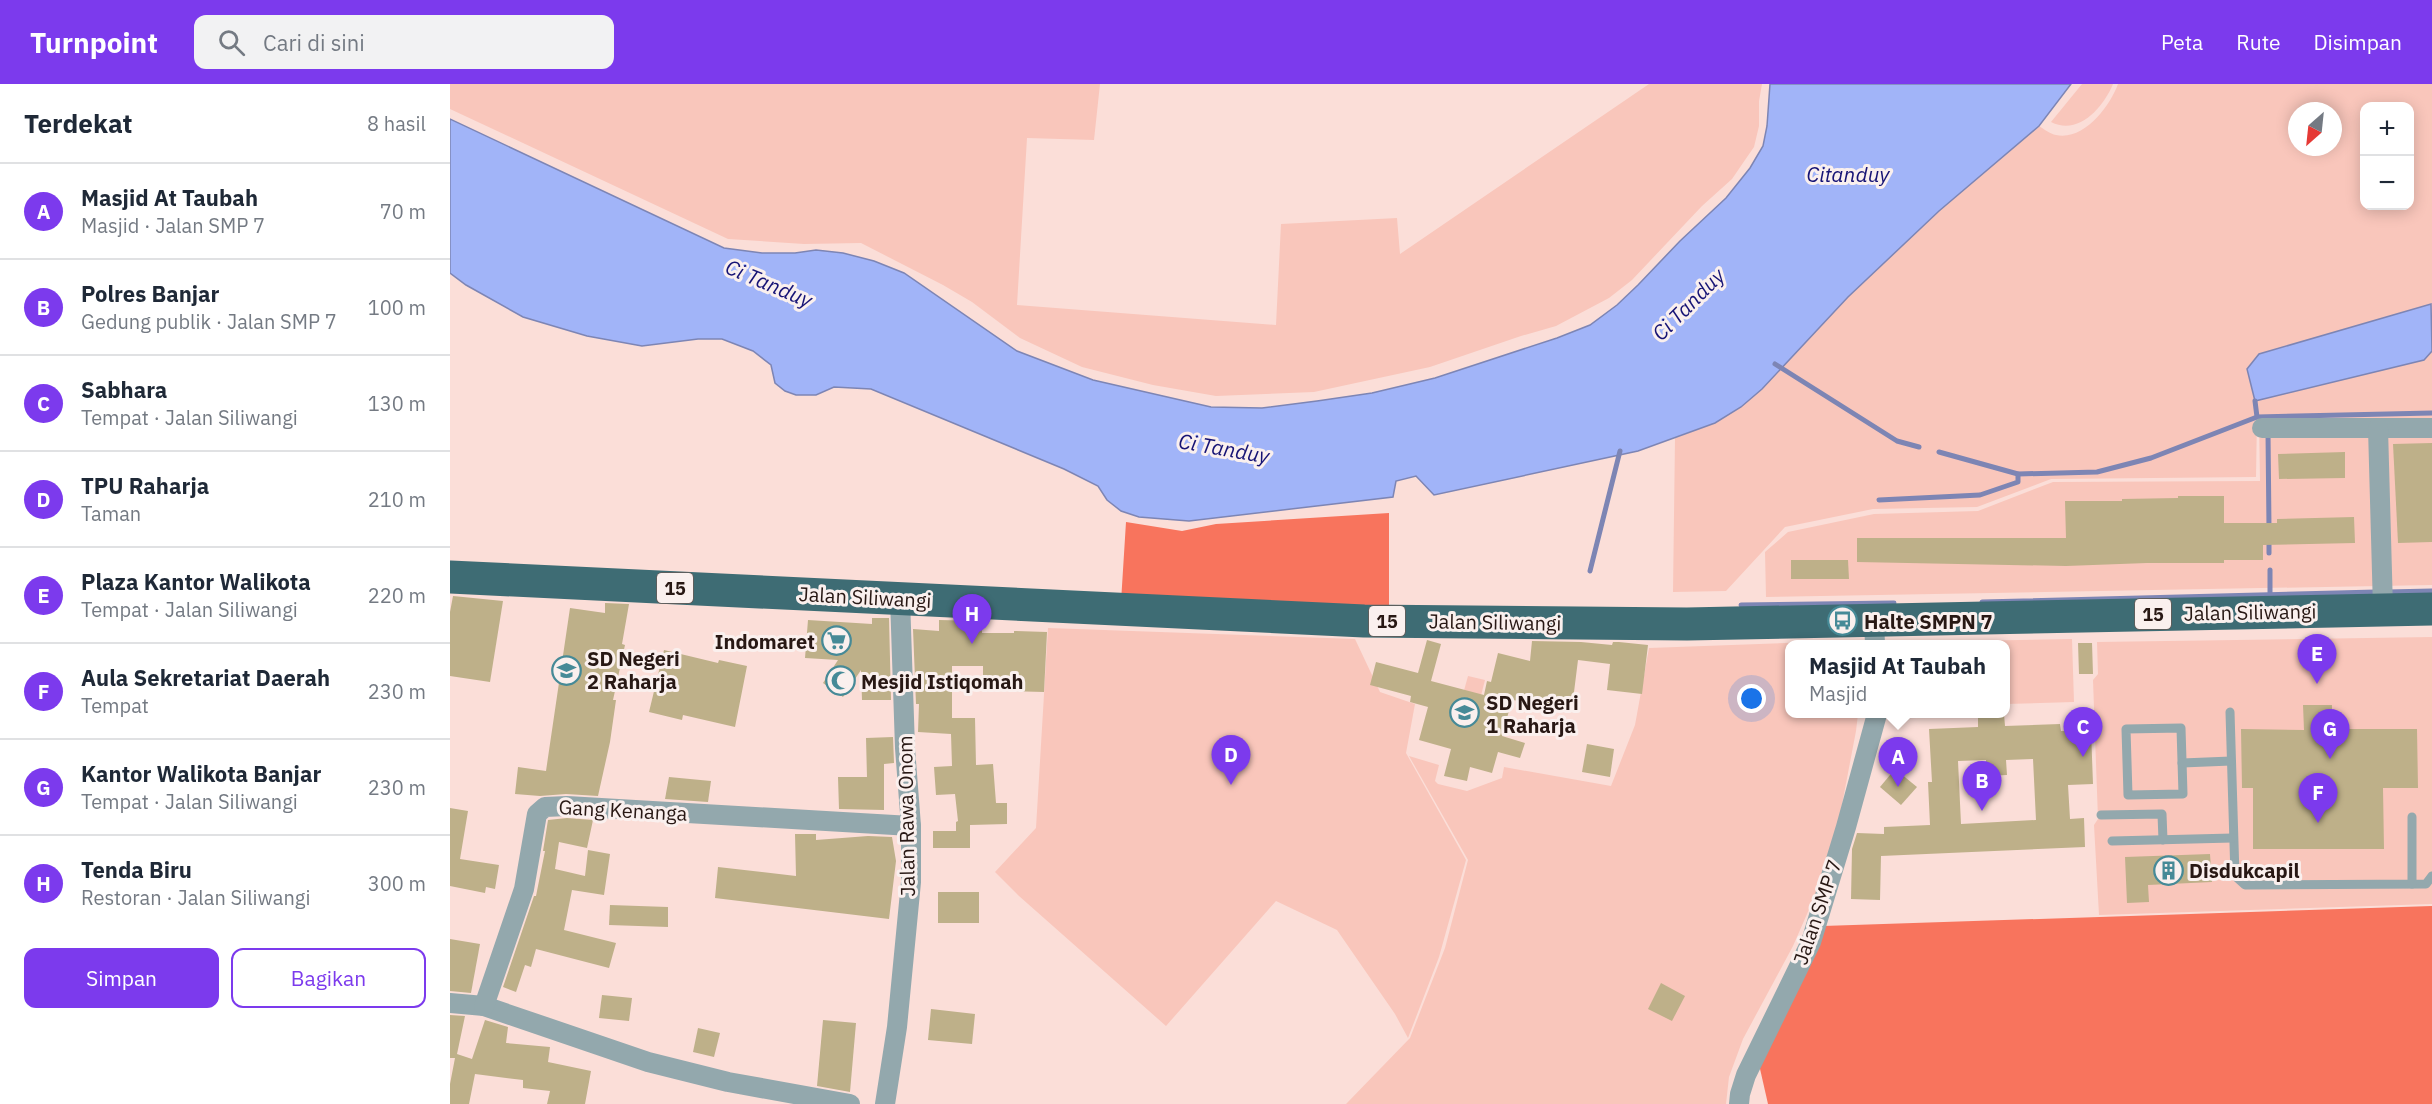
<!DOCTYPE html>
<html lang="id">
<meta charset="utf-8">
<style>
:root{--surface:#fff;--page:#f2f2f3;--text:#1f2937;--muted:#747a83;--line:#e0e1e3;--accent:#7c3aed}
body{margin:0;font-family:"IBM Plex Sans",sans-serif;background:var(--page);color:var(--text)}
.controls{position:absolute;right:18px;top:18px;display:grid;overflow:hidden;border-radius:12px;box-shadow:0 3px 15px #0003}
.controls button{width:54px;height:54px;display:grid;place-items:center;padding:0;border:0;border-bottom:2px solid var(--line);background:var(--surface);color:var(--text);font:30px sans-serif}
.compass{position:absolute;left:1838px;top:18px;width:54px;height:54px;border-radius:50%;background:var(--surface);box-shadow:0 3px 15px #0003;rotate:207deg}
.you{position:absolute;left:1302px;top:615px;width:21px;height:21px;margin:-15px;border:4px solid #fff;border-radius:50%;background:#1a73e8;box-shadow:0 0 0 9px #1a73e833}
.badge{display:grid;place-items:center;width:39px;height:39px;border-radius:50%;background:var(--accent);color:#fff;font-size:20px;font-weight:700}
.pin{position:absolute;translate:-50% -50px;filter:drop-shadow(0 2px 3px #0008)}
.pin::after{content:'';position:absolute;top:32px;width:21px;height:18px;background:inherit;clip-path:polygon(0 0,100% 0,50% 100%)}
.popup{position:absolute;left:1335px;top:556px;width:225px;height:78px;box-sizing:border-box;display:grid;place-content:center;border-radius:12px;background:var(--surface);filter:drop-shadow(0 2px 4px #0005);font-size:20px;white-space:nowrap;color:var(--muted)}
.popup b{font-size:22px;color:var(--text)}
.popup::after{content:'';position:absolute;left:50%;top:100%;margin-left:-12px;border:12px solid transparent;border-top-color:var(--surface)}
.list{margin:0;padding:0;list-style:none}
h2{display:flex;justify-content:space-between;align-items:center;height:78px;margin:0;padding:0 24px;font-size:26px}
h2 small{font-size:20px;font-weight:400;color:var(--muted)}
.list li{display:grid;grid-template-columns:39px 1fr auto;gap:18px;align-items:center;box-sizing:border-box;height:96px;padding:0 24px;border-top:2px solid var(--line)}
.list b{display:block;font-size:22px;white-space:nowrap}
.list p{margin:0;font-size:20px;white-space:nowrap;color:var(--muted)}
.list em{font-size:20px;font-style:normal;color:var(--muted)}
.actions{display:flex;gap:12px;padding:18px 24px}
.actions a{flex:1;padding:14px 0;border:2px solid var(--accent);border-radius:12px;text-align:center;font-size:21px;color:var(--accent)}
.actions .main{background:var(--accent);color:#fff}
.icon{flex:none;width:33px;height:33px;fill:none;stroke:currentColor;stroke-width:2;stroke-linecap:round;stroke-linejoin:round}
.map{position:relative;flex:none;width:1982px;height:1020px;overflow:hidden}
header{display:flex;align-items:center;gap:36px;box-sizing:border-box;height:84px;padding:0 30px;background:var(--accent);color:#fff}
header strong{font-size:28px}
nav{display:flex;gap:33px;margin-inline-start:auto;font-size:21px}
.search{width:420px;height:54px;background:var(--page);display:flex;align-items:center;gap:15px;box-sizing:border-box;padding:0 21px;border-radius:12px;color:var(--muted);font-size:22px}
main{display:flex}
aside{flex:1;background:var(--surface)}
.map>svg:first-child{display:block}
.green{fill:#f9c6bb;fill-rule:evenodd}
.forest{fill:#f8745d}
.water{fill:#a1b4f8;stroke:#7d85b4;stroke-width:1.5}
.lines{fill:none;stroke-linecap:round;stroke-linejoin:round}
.stream{stroke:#7d85b4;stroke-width:5}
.building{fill:#beb089;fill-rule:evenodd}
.service{stroke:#93a8ad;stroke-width:9}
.minor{stroke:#93a8ad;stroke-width:20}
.trunk{stroke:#3e6c74;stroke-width:33}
.labels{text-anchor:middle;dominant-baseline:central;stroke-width:6;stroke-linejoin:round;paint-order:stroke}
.shield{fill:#faf0ee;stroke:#675955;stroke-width:1.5}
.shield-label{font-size:18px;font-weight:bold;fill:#281814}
.street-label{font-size:20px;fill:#281814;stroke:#faf0ee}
.poi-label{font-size:20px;font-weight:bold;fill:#281814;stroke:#faf0ee;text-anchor:start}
.water-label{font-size:21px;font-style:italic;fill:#161375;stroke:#faf0ee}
</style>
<header>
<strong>Turnpoint</strong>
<div class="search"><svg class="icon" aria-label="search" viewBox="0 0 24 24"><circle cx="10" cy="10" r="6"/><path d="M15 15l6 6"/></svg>Cari di sini</div>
<nav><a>Peta</a><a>Rute</a><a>Disimpan</a></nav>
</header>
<main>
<aside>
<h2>Terdekat<small>8 hasil</small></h2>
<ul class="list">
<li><span class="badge">A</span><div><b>Masjid At Taubah</b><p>Masjid · Jalan SMP 7</p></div><em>70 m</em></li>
<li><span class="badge">B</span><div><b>Polres Banjar</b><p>Gedung publik · Jalan SMP 7</p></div><em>100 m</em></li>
<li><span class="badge">C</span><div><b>Sabhara</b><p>Tempat · Jalan Siliwangi</p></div><em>130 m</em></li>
<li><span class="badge">D</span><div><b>TPU Raharja</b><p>Taman</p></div><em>210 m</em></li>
<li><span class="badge">E</span><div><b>Plaza Kantor Walikota</b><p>Tempat · Jalan Siliwangi</p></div><em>220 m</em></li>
<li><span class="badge">F</span><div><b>Aula Sekretariat Daerah</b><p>Tempat</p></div><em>230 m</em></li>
<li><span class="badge">G</span><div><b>Kantor Walikota Banjar</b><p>Tempat · Jalan Siliwangi</p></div><em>230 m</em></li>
<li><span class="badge">H</span><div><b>Tenda Biru</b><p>Restoran · Jalan Siliwangi</p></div><em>300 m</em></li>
</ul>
<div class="actions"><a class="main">Simpan</a><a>Bagikan</a></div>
</aside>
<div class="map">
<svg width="1982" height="1020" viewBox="0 0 1982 1020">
<rect width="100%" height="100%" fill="#fbded8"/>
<g class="green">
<polygon points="0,0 650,0 644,56 577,54 567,221 826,241 831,140 947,134 950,170 1199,0 1312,0 1309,17 1309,42 1304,63 1295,76 1282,95 1252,122 1182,196 1159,214 1106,242 1071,252 980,283 864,308 766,312 703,301 632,283 570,254 522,218 493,201 411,159 354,160 278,155 0,25"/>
<path d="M1632,0H1663C1653,24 1628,52 1601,38Z"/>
<path d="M1668,0H1982V329L1807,333L1806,393L1601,395L1527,423L1423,425L1335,443L1276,507L1223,508L1225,354L1265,339L1291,323L1398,213L1489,127L1589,42C1594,45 1600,50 1606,51C1634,57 1660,22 1668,0ZM1914,22H1960V122H1914ZM1847,27H1883V63H1847Z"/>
<polygon points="1982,331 1982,501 1316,513 1315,468 1338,448 1424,430 1528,427 1603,398 1810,397 1809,335"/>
<polygon points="598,544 905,555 930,608 965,620 956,669 1016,776 989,873 958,954 945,930 887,846 826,817 716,942 569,812 545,788 586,744"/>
<polygon points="1982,553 1982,820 1649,831 1644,741 1648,735 1643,596 1648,590 1647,558"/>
<polygon points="1622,555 1624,618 1556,620 1556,560 1456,560 1456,558"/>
<polygon points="1415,556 1415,560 1340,560 1340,630 1408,630 1406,647 1382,773 1343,862 1293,955 1279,993 1276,1020 896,1020 960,954 995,864 1018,776 959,672 989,681 985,697 988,700 1017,707 1052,694 1054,683 1161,702 1185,641 1199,564"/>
<polygon points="1018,592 1035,596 1017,666 999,661"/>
</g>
<g class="forest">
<polygon points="939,429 939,528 671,518 676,438 732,447 766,440"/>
<polygon points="1982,822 1982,1020 1318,1020 1308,976 1373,842"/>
</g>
<g class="water">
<polygon points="1320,0 1621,0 1589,42 1489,127 1398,213 1312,305 1291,323 1265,339 1188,367 984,411 966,392 946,397 943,413 739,437 689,433 671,427 657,416 648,402 614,385 421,305 384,303 366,311 346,311 335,307 325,299 321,281 303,267 272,255 248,255 192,262 137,252 73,233 16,201 0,189 0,35 274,164 312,169 345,169 366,166 393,169 424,177 454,189 567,267 643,296 761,323 812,324 867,317 922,309 985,294 1107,254 1140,241 1167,221 1188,201 1230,157 1276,114 1300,84 1313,62 1317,42"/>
<polygon points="1981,220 1982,267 1974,276 1805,317 1797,285 1809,270"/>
</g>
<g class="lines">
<g class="stream">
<polyline points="1325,280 1447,357 1469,363"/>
<polyline points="1805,317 1807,333"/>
<polyline points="1818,348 1819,444"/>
<polyline points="1489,368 1568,390 1647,388 1701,374 1807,333 1982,329"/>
<polyline points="1429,416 1530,411 1568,398 1568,390"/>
<polyline points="1819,456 1819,469"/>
<polyline points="1820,486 1820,511"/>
<polyline points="1140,487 1170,367"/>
<polyline points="1937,508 1982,507"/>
<polyline points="1532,518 1926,508"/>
<polyline points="1291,521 1444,519"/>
</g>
</g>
<g class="building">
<polygon points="1982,359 1982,458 1948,459 1943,360"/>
<polygon points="1895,368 1895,394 1829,395 1828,370"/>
<polygon points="1728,412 1774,412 1774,439 1827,439 1827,435 1904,433 1905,459 1813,461 1813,476 1774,476 1774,479 1697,479 1616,482 1407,478 1407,454 1616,454 1615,417 1672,417 1672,415 1728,414"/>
<polygon points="1341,476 1398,476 1399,495 1341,495"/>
<polygon points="3,512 53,517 40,598 0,592 0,528"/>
<polygon points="155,519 179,520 172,560 175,561 163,616 166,616 160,658 148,712 116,710 90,712 65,710 68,683 96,687 120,524 155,529"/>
<polygon points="422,534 439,534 441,616 412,616 411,586 393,613 373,599 388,576 355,574 358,536 422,540"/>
<polygon points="489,536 532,537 532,549 564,549 564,547 597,548 594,608 561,607 562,602 533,602 533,582 502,582 502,634 525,634 526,681 543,680 546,719 557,719 557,740 520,741 520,764 483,764 483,747 506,747 506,738 508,737 505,710 486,711 484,683 502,682 501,650 468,648 469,620 466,620 463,545 489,547"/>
<polygon points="977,556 991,560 981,597 1034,611 1037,597 1041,598 1048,569 1080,577 1082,557 1131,558 1162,561 1163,558 1169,558 1198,561 1192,610 1157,606 1160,580 1128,576 1122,624 1062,616 1052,652 1075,659 1070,674 1048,668 1042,689 1020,683 1017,697 994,692 1001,665 969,656 978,623 960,618 961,612 920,601 926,578 968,589"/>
<polygon points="1628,559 1642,559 1643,590 1629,590"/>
<polygon points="214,566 268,579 269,576 297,582 285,643 233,631 232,636 199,628"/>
<polygon points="1853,621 1882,621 1882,645 1967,645 1968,704 1933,704 1934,765 1803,765 1803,704 1792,704 1791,645 1854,646"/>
<path d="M1528,630H1554L1555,642L1610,640L1611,647L1641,646L1643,700L1618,701L1620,735L1634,734L1635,763L1431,772L1430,816L1401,815L1402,765L1407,749L1434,750V743L1480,741L1478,698H1482L1479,645L1528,643ZM1583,675L1586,736L1511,740L1508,677L1536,676V692L1557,691L1556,676Z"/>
<polygon points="443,653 444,679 434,680 434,726 389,725 388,693 417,693 416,654"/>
<polygon points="1137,660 1164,665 1160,693 1132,688"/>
<polygon points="1445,685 1467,703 1451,721 1430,703"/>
<polygon points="219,693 261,697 258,718 215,715"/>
<polygon points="0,724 18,727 10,775 49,781 45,805 36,803 35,809 0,802"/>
<polygon points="117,734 143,736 137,764 109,758 105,785 135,792 138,766 160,770 154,811 122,806 114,846 166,859 159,884 86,865 81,883 75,881 66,908 53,903 84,812 86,812 95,767 93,767 98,736"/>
<polygon points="345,750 366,750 366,756 418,752 442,753 446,777 439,835 265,814 268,783 346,792"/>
<polygon points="1760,770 1762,798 1698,801 1699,818 1677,819 1675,773"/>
<rect x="488" y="808" width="41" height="31"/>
<polygon points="160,821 218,823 218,843 159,841"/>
<polygon points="0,855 30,860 21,909 0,907"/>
<polygon points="1211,899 1235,912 1222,937 1198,925"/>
<polygon points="152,911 182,914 179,937 149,934"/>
<polygon points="481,925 525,930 522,960 478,956"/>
<polygon points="0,931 15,932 7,970 22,975 35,936 58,943 56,959 100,963 98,978 141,987 135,1020 97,1020 100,1007 73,1004 73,996 25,990 19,1020 0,1020 0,1000 5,974 0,974"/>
<polygon points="373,936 406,939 400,1008 367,1002"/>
<polygon points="248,944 270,949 264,973 243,968"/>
</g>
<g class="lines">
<g class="service">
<polyline points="1780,628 1785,792 1795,801 1976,800 1982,792"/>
<polygon points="1731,644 1733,710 1678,711 1676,645"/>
<polyline points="1732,679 1781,677"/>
<polyline points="1651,731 1712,730 1713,756"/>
<polyline points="1962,733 1962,800"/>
<polyline points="1662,757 1783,754"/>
</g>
<g class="minor">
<polyline points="1812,344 1982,344"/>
<polyline points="1928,344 1933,525"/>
<polyline points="1424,537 1425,560"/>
<polyline points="0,919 34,922 198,978 278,998 400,1020"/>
<polyline points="34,922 74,805 87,730 95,723 117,722 461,742"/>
<polyline points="435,1020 447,943 461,798 461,742 455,664 450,514"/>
<polyline points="1289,1020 1290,1010 1296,991 1361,858 1396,743 1427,630"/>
</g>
<polyline class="trunk" points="0,493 914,537 1237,540 1982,525"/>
</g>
<defs>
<symbol id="bus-ring" viewBox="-11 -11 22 22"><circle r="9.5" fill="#faf0ee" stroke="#468a97" stroke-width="1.5"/><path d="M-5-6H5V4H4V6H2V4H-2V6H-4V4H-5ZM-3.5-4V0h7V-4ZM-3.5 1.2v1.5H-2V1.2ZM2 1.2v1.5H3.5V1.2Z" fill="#468a97"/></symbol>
<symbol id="supermarket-ring" viewBox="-11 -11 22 22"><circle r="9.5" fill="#faf0ee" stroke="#468a97" stroke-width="1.5"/><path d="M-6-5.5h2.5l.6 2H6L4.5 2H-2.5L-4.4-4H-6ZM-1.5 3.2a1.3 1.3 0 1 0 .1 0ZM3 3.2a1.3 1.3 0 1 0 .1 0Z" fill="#468a97"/></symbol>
<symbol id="school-ring" viewBox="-11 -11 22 22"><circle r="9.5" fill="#faf0ee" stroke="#468a97" stroke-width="1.5"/><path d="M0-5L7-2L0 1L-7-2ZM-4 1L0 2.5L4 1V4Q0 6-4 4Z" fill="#468a97"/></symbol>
<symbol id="mosque-ring" viewBox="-11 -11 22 22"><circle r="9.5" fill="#faf0ee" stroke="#468a97" stroke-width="1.5"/><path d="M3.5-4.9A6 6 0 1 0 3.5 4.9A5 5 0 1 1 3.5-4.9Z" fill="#468a97"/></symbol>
<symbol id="building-ring" viewBox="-11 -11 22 22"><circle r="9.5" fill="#faf0ee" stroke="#468a97" stroke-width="1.5"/><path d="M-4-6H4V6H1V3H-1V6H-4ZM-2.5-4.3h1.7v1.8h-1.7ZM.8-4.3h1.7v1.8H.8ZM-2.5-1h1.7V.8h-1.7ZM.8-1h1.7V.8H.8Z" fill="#468a97"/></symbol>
</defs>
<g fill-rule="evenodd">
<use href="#bus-ring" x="1376" y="520" width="33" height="33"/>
<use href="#supermarket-ring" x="370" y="540" width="33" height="33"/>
<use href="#school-ring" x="100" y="570" width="33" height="33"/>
<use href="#mosque-ring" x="374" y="580" width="33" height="33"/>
<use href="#school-ring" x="998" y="612" width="33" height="33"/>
<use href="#building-ring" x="1702" y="770" width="33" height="33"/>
</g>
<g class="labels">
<g class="shield">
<rect x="207" y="489" width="36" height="30" rx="4.5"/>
<rect x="1685" y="515" width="36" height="30" rx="4.5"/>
<rect x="919" y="522" width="36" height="30" rx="4.5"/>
</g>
<g class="shield-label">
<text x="225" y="504">15</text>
<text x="1703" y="530">15</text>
<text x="937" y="537">15</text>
</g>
<g class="street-label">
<text transform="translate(415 513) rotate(3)">Jalan Siliwangi</text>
<text transform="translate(1800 528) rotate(-1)">Jalan Siliwangi</text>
<text transform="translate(1045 538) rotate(1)">Jalan Siliwangi</text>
<text transform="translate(173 726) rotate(3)">Gang Kenanga</text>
<text transform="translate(456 732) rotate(-91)">Jalan Rawa Onom</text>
<text transform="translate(1367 828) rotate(-71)">Jalan SMP 7</text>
</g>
<g class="poi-label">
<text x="1414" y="537">Halte SMPN 7</text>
<text x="365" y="557" text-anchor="end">Indomaret</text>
<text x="137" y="574">SD Negeri<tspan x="137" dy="23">2 Raharja</tspan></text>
<text x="411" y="597">Mesjid Istiqomah</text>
<text x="1036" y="618">SD Negeri<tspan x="1036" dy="23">1 Raharja</tspan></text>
<text x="1739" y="786">Disdukcapil</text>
</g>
<g class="water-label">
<text x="1398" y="90">Citanduy</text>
<text transform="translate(319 199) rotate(23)">Ci Tanduy</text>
<text transform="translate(1238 220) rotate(-45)">Ci Tanduy</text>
<text transform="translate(774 364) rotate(10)">Ci Tanduy</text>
</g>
</g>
</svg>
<div class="controls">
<button>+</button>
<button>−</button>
</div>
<svg class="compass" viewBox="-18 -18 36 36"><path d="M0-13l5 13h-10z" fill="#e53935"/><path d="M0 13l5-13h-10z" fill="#747a83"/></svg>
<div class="you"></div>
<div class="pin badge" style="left:1448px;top:703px">A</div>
<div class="popup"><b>Masjid At Taubah</b>Masjid</div>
<div class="pin badge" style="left:1532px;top:727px">B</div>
<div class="pin badge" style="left:1633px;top:673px">C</div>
<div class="pin badge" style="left:781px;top:701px">D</div>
<div class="pin badge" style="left:1867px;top:600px">E</div>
<div class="pin badge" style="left:1868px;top:739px">F</div>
<div class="pin badge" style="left:1880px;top:675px">G</div>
<div class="pin badge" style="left:522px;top:560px">H</div>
</div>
</main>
